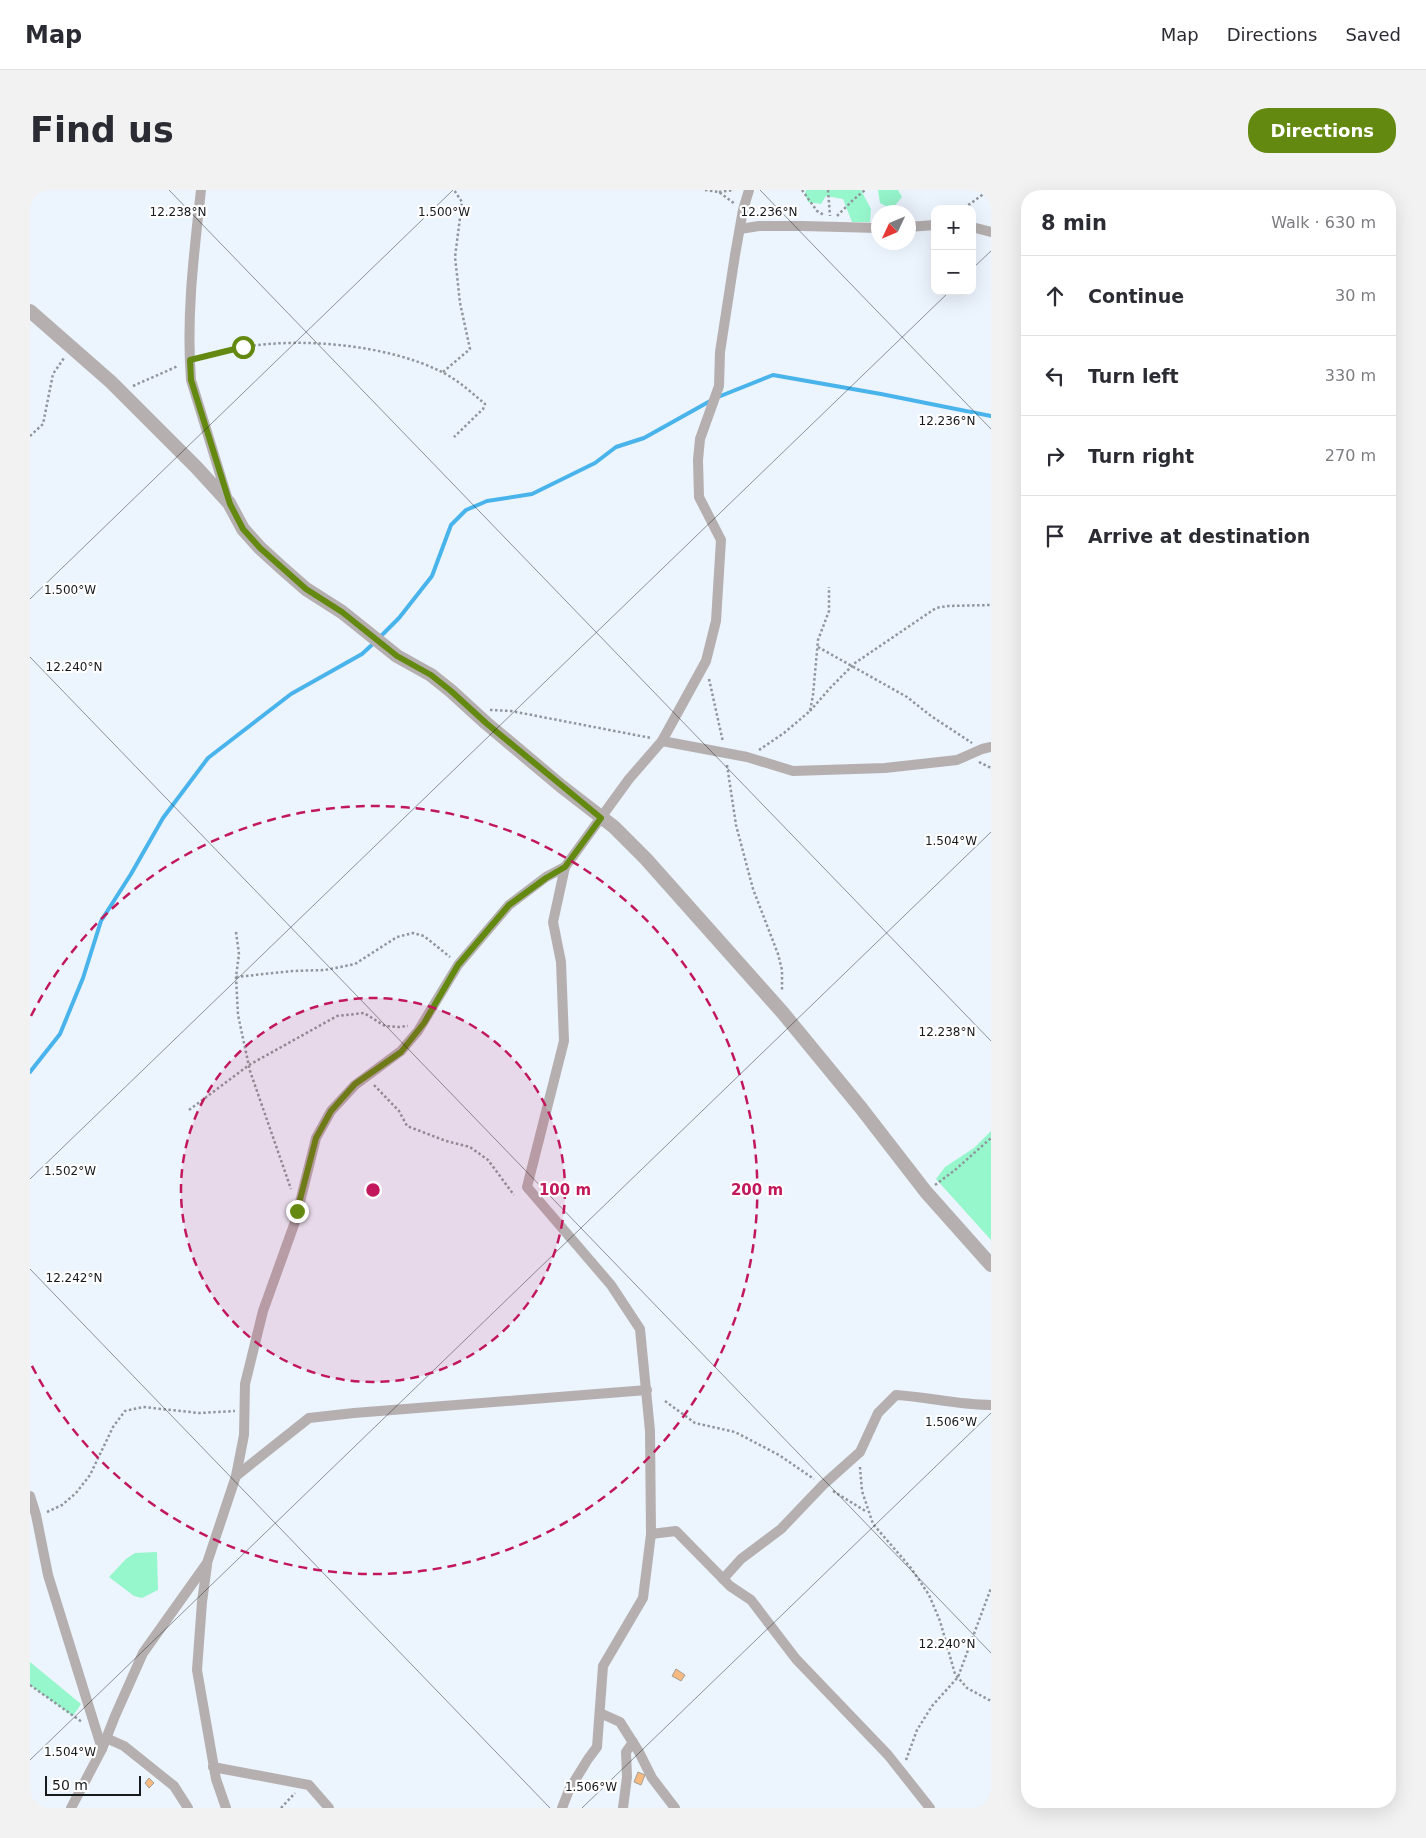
<!DOCTYPE html>
<meta charset="utf-8">
<style>
:root{--surface:#fff;--page:#f2f2f3;--text:#2b2b33;--muted:#7c7c81;--line:#e1e1e2;--accent:#648910}
body{margin:0;font-family:"DejaVu Sans",sans-serif;background:var(--page);color:var(--text)}
.controls{position:absolute;right:15px;top:15px;display:grid;overflow:hidden;border-radius:10px;box-shadow:0 5px 20px #0002}
.controls button{width:45px;height:45px;display:grid;place-items:center;padding:0;border:0;border-bottom:1px solid var(--line);background:var(--surface);color:var(--text);font:25px sans-serif}
.compass{position:absolute;left:841px;top:15px;width:45px;height:45px;border-radius:50%;background:var(--surface);box-shadow:0 5px 20px #0002;rotate:226deg}
.scale{position:absolute;left:15px;bottom:12px;width:96px;box-sizing:border-box;padding-left:5px;border:2px solid #171a1d;border-top:0;font-size:14px;line-height:18px;white-space:nowrap;color:#171a1d;-webkit-text-stroke:4px #fff;paint-order:stroke}
.stop{position:absolute;width:15px;height:15px;margin:-11px;border:4px solid #648910;border-radius:50%;background:#fff}
.stop.end{background:#648910;border-color:#fff;box-shadow:0 1px 5px #0008}
.list{margin:0;padding:0;list-style:none}
h2{display:flex;justify-content:space-between;align-items:center;height:65px;margin:0;padding:0 20px;font-size:21px}
h2 small{font-size:16px;font-weight:400;color:var(--muted)}
.list li{display:grid;grid-template-columns:32px 1fr auto;gap:15px;align-items:center;box-sizing:border-box;height:80px;padding:0 20px;border-top:1px solid var(--line)}
.list b{display:block;font-size:19px;white-space:nowrap}
.list em{font-size:16px;font-style:normal;color:var(--muted)}
.icon{flex:none;width:28px;height:28px;fill:none;stroke:currentColor;stroke-width:2;stroke-linecap:round;stroke-linejoin:round}
.map{position:relative;flex:none;width:961px;height:1618px;overflow:hidden;border-radius:20px}
header{display:flex;align-items:center;gap:30px;box-sizing:border-box;height:70px;padding:0 25px;background:var(--surface);border-bottom:1px solid var(--line)}
header strong{font-size:24px}
nav{display:flex;gap:28px;margin-inline-start:auto;font-size:18px}
.intro{display:flex;align-items:center;justify-content:space-between;box-sizing:border-box;height:120px;padding:0 30px}
h1{margin:0;font-size:35px}
.button{padding:12px 22px;border-radius:20px;background:var(--accent);color:#fff;font-size:18px;font-weight:700}
main{display:flex;gap:30px;padding:0 30px}
aside{flex:1;background:var(--surface);border-radius:20px;box-shadow:0 5px 20px #0002}
.map>svg:first-child{display:block}
.green{fill:#96f6cc}
.lines{fill:none;stroke-linecap:round;stroke-linejoin:round}
.stream{stroke:#49b4eb;stroke-width:4}
.building{fill:#f6ba81;stroke:#a49c94}
.path{stroke:#90969c;stroke-width:2.5;stroke-dasharray:2.5 2.5;stroke-linecap:butt}
.minor{stroke:#b5afb0;stroke-width:10}
.tertiary{stroke:#b5afb0;stroke-width:14}
.route{stroke:#648910;stroke-width:6}
.ticks{fill:none;stroke:#171a1d;stroke-width:1;stroke-opacity:0.45}
.ring{fill:none;stroke:#c2185b;stroke-width:2.5;stroke-dasharray:9 6}
.ticks-label{font-size:12px;text-anchor:middle;fill:#171a1d;stroke:#fff;stroke-width:4.5;stroke-linejoin:round;paint-order:stroke}
.centre{fill:#c2185b;stroke:#fff;stroke-width:2.5}
.ring-label{font-size:15px;text-anchor:middle;font-weight:bold;fill:#c2185b;stroke:#fff;stroke-width:4.5;stroke-linejoin:round;paint-order:stroke}
</style>
<header>
<strong>Map</strong>
<nav><a>Map</a><a>Directions</a><a>Saved</a></nav>
</header>
<div class="intro"><h1>Find us</h1><a class="button">Directions</a></div>
<main>
<div class="map">
<svg width="961" height="1618" viewBox="0 0 961 1618">
<rect width="100%" height="100%" fill="#ecf4fd"/>
<g class="green">
<polygon points="776,0 831,0 841,19 840,32 822,32 813,9 796,6 791,14 778,12 775,4"/>
<polygon points="848,0 868,0 872,7 862,19 850,13"/>
<polygon points="961,941 961,1050 906,989 915,977 944,958"/>
<polygon points="127,1362 128,1400 112,1408 104,1406 79,1387 96,1369 105,1363"/>
<polygon points="0,1472 51,1514 43,1526 0,1495"/>
</g>
<g class="lines">
<g class="stream">
<polyline points="688,207 743,185 851,204 961,226"/>
<polyline points="350,447 369,428 402,386 421,335 436,320 457,311 502,304 565,273 586,257 614,248 682,210"/>
<polyline points="0,882 30,844 53,788 71,731 101,684 133,628 178,568 261,504 332,464 345,452"/>
</g>
</g>
<g class="building">
<polygon points="646,1479 655,1485 651,1491 642,1486"/>
<polygon points="608,1582 615,1585 611,1595 604,1592"/>
<polygon points="119,1588 124,1593 119,1598 115,1593"/>
</g>
<g class="lines">
<g class="path">
<polyline points="675,0 689,2 705,14"/>
<polyline points="772,0 787,21 794,25"/>
<polyline points="798,0 800,26"/>
<polyline points="689,2 704,0"/>
<polyline points="929,19 940,14 959,0"/>
<polyline points="807,26 823,10 835,0"/>
<path d="M170,168C185,164 200,159 214,157C274,147 358,155 412,182C428,190 442,203 455,214L453,219L424,247"/>
<polyline points="413,182 440,159 430,113 425,67 432,12 424,0"/>
<polyline points="103,196 148,176"/>
<polyline points="0,246 13,234 23,184 34,168"/>
<polyline points="788,457 877,507 901,526 942,553"/>
<polyline points="679,489 693,552"/>
<polyline points="460,520 481,521 621,548"/>
<polyline points="780,521 801,497 825,473 906,418 917,416 961,415"/>
<polyline points="729,560 754,543 780,521 783,505 788,450 799,421 799,397"/>
<polyline points="949,572 961,578"/>
<polyline points="697,575 706,635 723,699 748,764 752,780 752,801"/>
<polyline points="206,742 209,764 206,787 208,825 220,881 261,999"/>
<polyline points="206,787 262,781 295,780 325,774 367,747 383,743 394,746 420,767"/>
<polyline points="344,895 369,921 377,936 416,951 440,957 458,970 484,1005"/>
<polyline points="159,920 219,875 307,826 334,823 355,836 369,837 378,836"/>
<polyline points="905,995 925,980 961,948"/>
<polyline points="635,1211 665,1233 705,1242 749,1265 784,1289"/>
<polyline points="830,1277 832,1301 843,1334 881,1378 899,1405 910,1431 925,1484 937,1498 961,1511"/>
<polyline points="803,1301 837,1322"/>
<polyline points="17,1322 32,1315 46,1303 60,1285 83,1237 95,1221 113,1217 169,1223 205,1221"/>
<polyline points="0,1495 52,1532"/>
<polyline points="876,1570 887,1540 902,1516 928,1487 961,1398"/>
<polyline points="251,1618 265,1603"/>
</g>
<g class="minor">
<path d="M171,0C164,63 156,126 161,190L198,310"/>
<polyline points="878,37 905,35"/>
<polyline points="942,37 961,42"/>
<polyline points="710,39 729,36 773,36 848,38"/>
<polyline points="632,551 717,567 763,581 855,578 927,570 952,559 961,557"/>
<polyline points="206,1286 279,1228 324,1223 617,1200"/>
<polyline points="0,1306 6,1325 18,1385 72,1559"/>
<polyline points="621,1344 646,1341 700,1396 721,1410 766,1469 858,1565 900,1618"/>
<polyline points="177,1375 172,1412 167,1480 186,1589 196,1618"/>
<path d="M693,1389L711,1369L751,1339L793,1295L830,1262L848,1223L866,1205C898,1207 929,1215 961,1215"/>
<polyline points="570,1523 590,1532 609,1562 622,1588 645,1618"/>
<polyline points="76,1548 94,1556 144,1596 158,1618"/>
<polyline points="183,1577 279,1595 299,1618"/>
<polyline points="41,1618 72,1559 85,1526 113,1463 177,1373 206,1286 214,1245 215,1194 233,1121 265,1032 286,948 301,921 325,895 371,861 388,841 428,775 479,715 516,687 535,677 599,589 632,551 676,471 686,431 691,350 669,307 668,270 670,249 689,196 690,162 705,65 713,20 719,0"/>
<polyline points="532,1618 539,1600 558,1569 567,1557 573,1476 613,1408 621,1344 620,1241 610,1139 581,1095 497,997 534,851 531,772 523,732 535,677"/>
<polyline points="593,1618 597,1587 596,1562 603,1552"/>
</g>
<polyline class="tertiary" points="0,121 81,192 167,278 199,313 213,339 230,358 252,378 276,399 312,422 367,466 401,485 421,501 456,533 531,596 584,637 616,669 753,823 831,918 896,1002 961,1075"/>
</g>
<g class="lines">
<polyline class="route" points="213,157 160,170 161,190 200,314 213,339 230,358 276,399 312,422 367,466 401,485 421,501 456,533 571,628 535,677 516,688 479,715 428,775 394,833 371,862 325,894 301,921 286,948 267,1021"/>
</g>
<path class="ticks" d="M139,0L961,851M730,0L961,239M942,79L961,61M0,409L423,0M0,467L961,1463M0,989L920,101M0,1079L520,1618M0,1570L961,642M552,1618L961,1223"/>
<circle cx="343" cy="1000" r="192" fill="#c2185b" fill-opacity=".12"/>
<g class="ring">
<circle cx="343" cy="1000" r="192"/>
<path d="M1 826A384 384 0 1 1 1 1174"/>
</g>
<g class="ticks-label">
<text x="414" y="26">1.500°W</text>
<text x="148" y="26">12.238°N</text>
<text x="739" y="26">12.236°N</text>
<text x="917" y="235">12.236°N</text>
<text x="40" y="404">1.500°W</text>
<text x="44" y="481">12.240°N</text>
<text x="921" y="655">1.504°W</text>
<text x="917" y="846">12.238°N</text>
<text x="40" y="985">1.502°W</text>
<text x="44" y="1092">12.242°N</text>
<text x="921" y="1236">1.506°W</text>
<text x="917" y="1458">12.240°N</text>
<text x="40" y="1566">1.504°W</text>
<text x="561" y="1601">1.506°W</text>
</g>
<circle cx="343" cy="1000" r="8" class="centre"/>
<g class="ring-label">
<text x="535" y="1005">100 m</text>
<text x="727" y="1005">200 m</text>
</g>
</svg>
<div class="controls">
<button>+</button>
<button>−</button>
</div>
<svg class="compass" viewBox="-18 -18 36 36"><path d="M0-13l5 13h-10z" fill="#e53935"/><path d="M0 13l5-13h-10z" fill="#7c7c81"/></svg>
<div class="scale">50 m</div>
<div class="stop" style="left:213px;top:157px"></div>
<div class="stop end" style="left:267px;top:1021px"></div>
</div>
<aside>
<h2>8 min<small>Walk · 630 m</small></h2>
<ul class="list">
<li><svg class="icon" aria-label="ahead" viewBox="0 0 24 24"><path d="M12 20V5M6 11l6-6 6 6"/></svg><div><b>Continue</b></div><em>30 m</em></li>
<li><svg class="icon" aria-label="left" viewBox="0 0 24 24"><path d="M17 20v-9H6M10 6l-5 5 5 5"/></svg><div><b>Turn left</b></div><em>330 m</em></li>
<li><svg class="icon" aria-label="right" viewBox="0 0 24 24"><path d="M7 20v-9h11M14 6l5 5-5 5"/></svg><div><b>Turn right</b></div><em>270 m</em></li>
<li><svg class="icon" aria-label="arrive" viewBox="0 0 24 24"><path d="M6 21V4h12l-3 4 3 4H6"/></svg><div><b>Arrive at destination</b></div></li>
</ul>
</aside>
</main>
